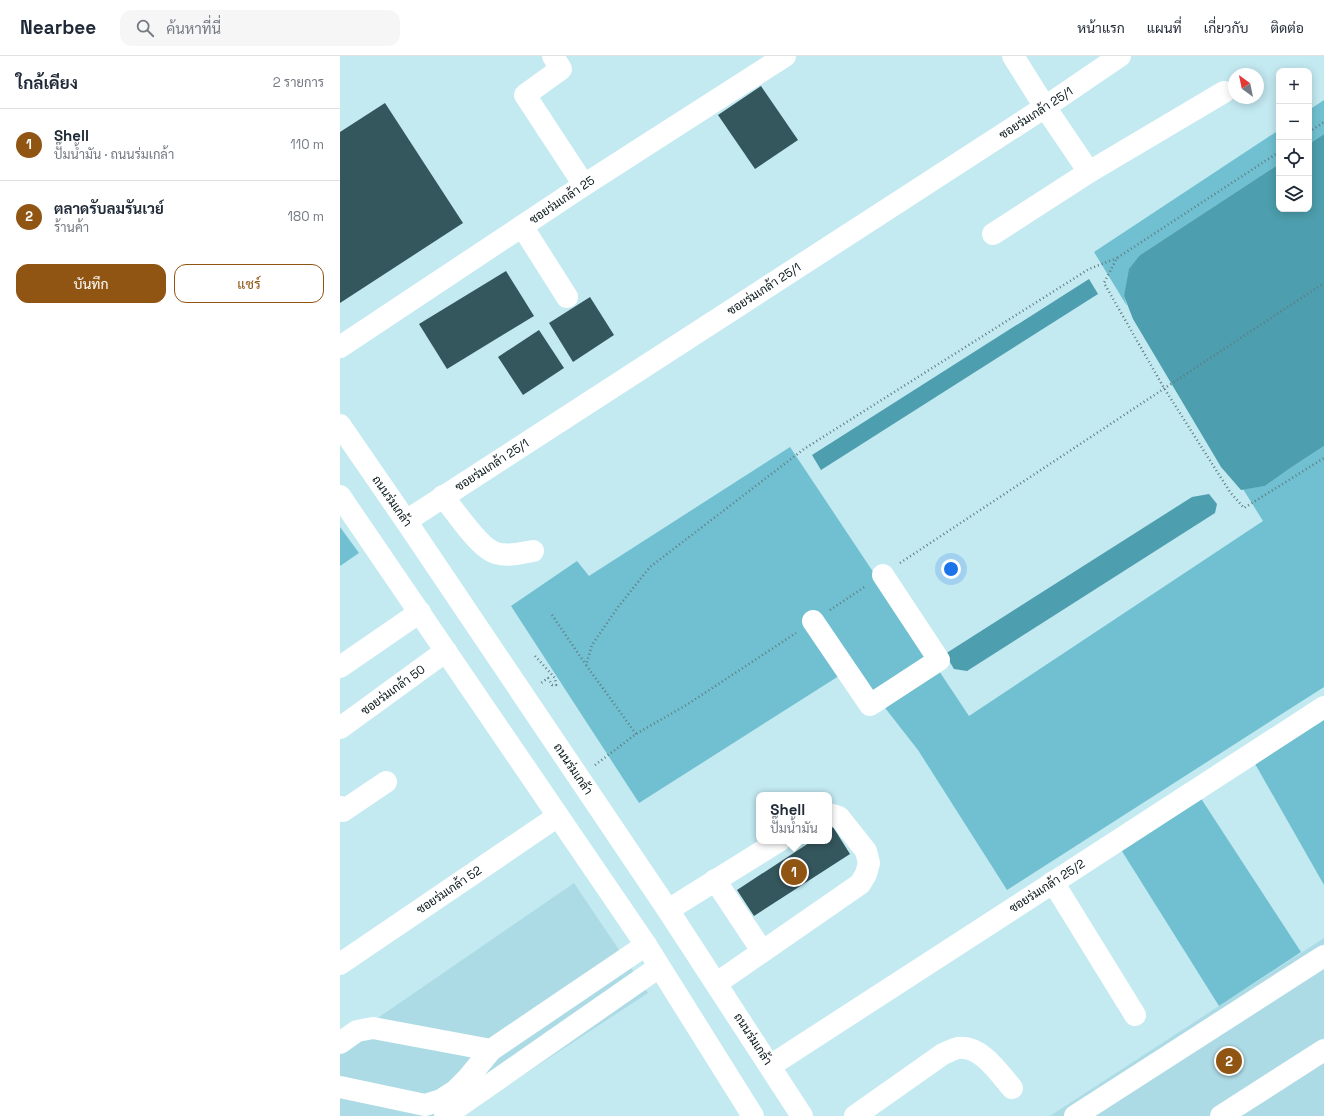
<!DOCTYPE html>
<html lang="th">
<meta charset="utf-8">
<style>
:root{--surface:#fff;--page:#f6f6f7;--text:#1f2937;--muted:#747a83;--line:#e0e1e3;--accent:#905512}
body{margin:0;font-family:"Space Grotesk",Sarabun,sans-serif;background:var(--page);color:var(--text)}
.controls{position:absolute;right:12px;top:12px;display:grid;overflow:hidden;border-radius:8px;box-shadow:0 2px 10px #0003}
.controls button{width:36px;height:36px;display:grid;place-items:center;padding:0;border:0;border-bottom:1px solid var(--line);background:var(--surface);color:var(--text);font:20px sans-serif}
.compass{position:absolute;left:888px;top:12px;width:36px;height:36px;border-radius:50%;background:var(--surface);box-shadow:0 2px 10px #0003;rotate:327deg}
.you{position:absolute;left:611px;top:513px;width:14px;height:14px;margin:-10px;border:3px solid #fff;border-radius:50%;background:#1a73e8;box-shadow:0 0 0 6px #1a73e833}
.badge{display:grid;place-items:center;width:26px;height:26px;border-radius:50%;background:var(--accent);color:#fff;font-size:13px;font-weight:700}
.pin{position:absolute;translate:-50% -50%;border:2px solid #fff;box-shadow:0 1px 4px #0006}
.popup{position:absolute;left:416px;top:736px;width:76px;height:52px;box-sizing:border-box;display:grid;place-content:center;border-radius:8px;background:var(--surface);filter:drop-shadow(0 1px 3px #0005);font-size:13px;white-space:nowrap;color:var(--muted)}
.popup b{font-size:15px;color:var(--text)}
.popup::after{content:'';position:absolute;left:50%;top:100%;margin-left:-8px;border:8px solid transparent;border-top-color:var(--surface)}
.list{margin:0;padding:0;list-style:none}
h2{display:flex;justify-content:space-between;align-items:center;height:52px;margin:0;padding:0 16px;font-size:17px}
h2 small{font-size:13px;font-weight:400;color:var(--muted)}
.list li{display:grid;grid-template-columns:26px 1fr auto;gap:12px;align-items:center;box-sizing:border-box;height:72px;padding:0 16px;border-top:1px solid var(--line)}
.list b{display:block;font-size:15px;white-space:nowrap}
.list p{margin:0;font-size:13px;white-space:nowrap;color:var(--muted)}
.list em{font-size:13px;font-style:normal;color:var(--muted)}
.actions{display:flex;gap:8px;padding:12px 16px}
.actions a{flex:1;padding:9px 0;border:1px solid var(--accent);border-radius:12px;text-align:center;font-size:14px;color:var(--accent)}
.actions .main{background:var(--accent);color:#fff}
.icon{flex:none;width:22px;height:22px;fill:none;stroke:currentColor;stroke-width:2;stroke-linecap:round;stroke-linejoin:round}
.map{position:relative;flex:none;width:984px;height:1060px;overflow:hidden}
header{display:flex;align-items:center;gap:24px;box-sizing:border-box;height:56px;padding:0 20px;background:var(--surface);border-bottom:1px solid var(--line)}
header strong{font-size:19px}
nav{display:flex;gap:22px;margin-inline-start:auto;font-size:14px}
.search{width:280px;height:36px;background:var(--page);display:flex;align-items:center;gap:10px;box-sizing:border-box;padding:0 14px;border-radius:12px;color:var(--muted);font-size:15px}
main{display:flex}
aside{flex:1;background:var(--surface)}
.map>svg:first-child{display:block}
.built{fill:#addbe5}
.green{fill:#70c0d1}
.water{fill:#4d9eae}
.building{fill:#34565d}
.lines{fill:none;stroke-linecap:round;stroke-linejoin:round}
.path{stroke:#617b80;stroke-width:2.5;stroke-dasharray:1 3;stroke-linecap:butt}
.minor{stroke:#fff;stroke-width:22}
.major{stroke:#fff;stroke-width:22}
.labels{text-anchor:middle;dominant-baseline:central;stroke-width:4;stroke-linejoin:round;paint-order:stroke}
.street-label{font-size:12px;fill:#071518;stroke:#fff}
</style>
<header>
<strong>Nearbee</strong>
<div class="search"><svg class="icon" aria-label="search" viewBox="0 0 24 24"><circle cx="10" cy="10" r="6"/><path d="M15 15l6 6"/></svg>ค้นหาที่นี่</div>
<nav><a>หน้าแรก</a><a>แผนที่</a><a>เกี่ยวกับ</a><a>ติดต่อ</a></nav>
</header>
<main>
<aside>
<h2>ใกล้เคียง<small>2 รายการ</small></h2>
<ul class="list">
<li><span class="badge">1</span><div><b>Shell</b><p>ปั๊มน้ำมัน · ถนนร่มเกล้า</p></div><em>110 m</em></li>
<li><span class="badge">2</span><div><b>ตลาดรับลมรันเวย์</b><p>ร้านค้า</p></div><em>180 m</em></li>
</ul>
<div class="actions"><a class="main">บันทึก</a><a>แชร์</a></div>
</aside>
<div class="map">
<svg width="984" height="1060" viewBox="0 0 984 1060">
<rect width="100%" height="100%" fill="#c3e9f1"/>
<g class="built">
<polygon points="234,827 308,937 121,1060 0,1060 0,988"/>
<polygon points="984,882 984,1060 710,1060 879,950"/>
</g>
<g class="green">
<polygon points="984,44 984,78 969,88 969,54"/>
<polygon points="939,74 939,108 800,199 784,240 787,250 754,196"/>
<polygon points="984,390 984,631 667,834 578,694 513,611 299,747 171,550 237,505 249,520 450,391 629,660 923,465 903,433 925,430 949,413"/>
<polygon points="0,471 19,497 0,510"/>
<polygon points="984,662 984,829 914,706"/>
<polygon points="860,741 961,896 879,950 780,792"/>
</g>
<g class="water">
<polygon points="984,78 984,390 949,413 925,430 901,434 881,411 793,263 784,240 789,213 800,199 939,108 939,153 969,153 969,88"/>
<polygon points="749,223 758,238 481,414 472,399"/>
<polygon points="869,438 877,448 875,457 627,615 614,613 605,598 852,441"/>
</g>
<g class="building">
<polygon points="421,30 458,84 415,113 378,59"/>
<polygon points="45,47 123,167 0,247 0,76"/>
<polygon points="166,215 194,260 107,313 79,268"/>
<polygon points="250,241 274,279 233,306 209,267"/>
<polygon points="199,274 224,312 183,339 158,301"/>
<polygon points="493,771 510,798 414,860 397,834 472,785 489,785 489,774"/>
</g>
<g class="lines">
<g class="path">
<polyline points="969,76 984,66"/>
<polyline points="939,96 777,202 764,227 824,332 890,436 904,452 984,402"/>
<polyline points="560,507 984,227"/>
<polyline points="490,554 526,530"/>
<polyline points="212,559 246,609"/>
<polyline points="195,600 215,622 216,629 212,629 208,622 201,627"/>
<polyline points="296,678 246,609 252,589 278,551 310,511 464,393 749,213 777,202"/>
<polyline points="255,709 296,678 348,648 456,577"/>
</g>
<g class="minor">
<polyline points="213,0 221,13 185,39 244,129"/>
<polyline points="673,0 705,51 749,116"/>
<polyline points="182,170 227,241"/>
<polyline points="653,178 749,116 884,36"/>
<polyline points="0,291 244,129 445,0"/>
<path d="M103,440C114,454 140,493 156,497C168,501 181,497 193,495"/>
<polyline points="66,465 705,51 780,0"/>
<polyline points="473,565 530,649 599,604 543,519"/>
<polyline points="0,611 80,556"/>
<polyline points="0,672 106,595"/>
<polyline points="0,751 3,755 46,726"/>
<polyline points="375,824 422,895"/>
<polyline points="713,826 795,959"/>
<polyline points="328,854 439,785"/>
<polyline points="0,908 218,760"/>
<polyline points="377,927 520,828 526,818 529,807 526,795 499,761 489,758"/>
<polyline points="0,987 17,975 33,972 151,994 306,889"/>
<polyline points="430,1010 984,651"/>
<polyline points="0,1031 85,1049 101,1044 115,1035 128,1022 151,994"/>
<polyline points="105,1060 319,911"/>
<path d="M515,1060L603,998C608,996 613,993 618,992C641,989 659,1017 672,1032"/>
<polyline points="735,1060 984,900"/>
<polyline points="881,1060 984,994"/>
</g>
<g class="major">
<polyline points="0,369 66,465 328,854 462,1060"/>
<polyline points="0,440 306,889 413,1060"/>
</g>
</g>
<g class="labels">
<g class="street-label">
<text transform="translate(696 57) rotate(-33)">ซอยร่มเกล้า 25/1</text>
<text transform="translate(222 144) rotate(-34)">ซอยร่มเกล้า 25</text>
<text transform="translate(424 233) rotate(-33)">ซอยร่มเกล้า 25/1</text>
<text transform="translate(152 409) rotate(-33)">ซอยร่มเกล้า 25/1</text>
<text transform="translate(52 445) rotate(55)">ถนนร่มเกล้า</text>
<text transform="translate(53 634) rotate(-36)">ซอยร่มเกล้า 50</text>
<text transform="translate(233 713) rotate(56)">ถนนร่มเกล้า</text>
<text transform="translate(707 830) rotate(-33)">ซอยร่มเกล้า 25/2</text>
<text transform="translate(109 834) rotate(-34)">ซอยร่มเกล้า 52</text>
<text transform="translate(413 983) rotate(57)">ถนนร่มเกล้า</text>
</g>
</g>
</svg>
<div class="controls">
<button>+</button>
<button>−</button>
<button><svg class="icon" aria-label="locate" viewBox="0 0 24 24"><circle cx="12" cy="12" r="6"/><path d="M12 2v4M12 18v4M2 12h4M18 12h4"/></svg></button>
<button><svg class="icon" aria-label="layers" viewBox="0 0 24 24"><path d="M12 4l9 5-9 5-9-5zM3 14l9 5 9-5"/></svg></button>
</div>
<svg class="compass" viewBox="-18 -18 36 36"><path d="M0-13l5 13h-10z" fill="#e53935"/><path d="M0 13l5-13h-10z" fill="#747a83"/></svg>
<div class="you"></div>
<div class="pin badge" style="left:454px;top:816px">1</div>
<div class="popup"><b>Shell</b>ปั๊มน้ำมัน</div>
<div class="pin badge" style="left:889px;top:1005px">2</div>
</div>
</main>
